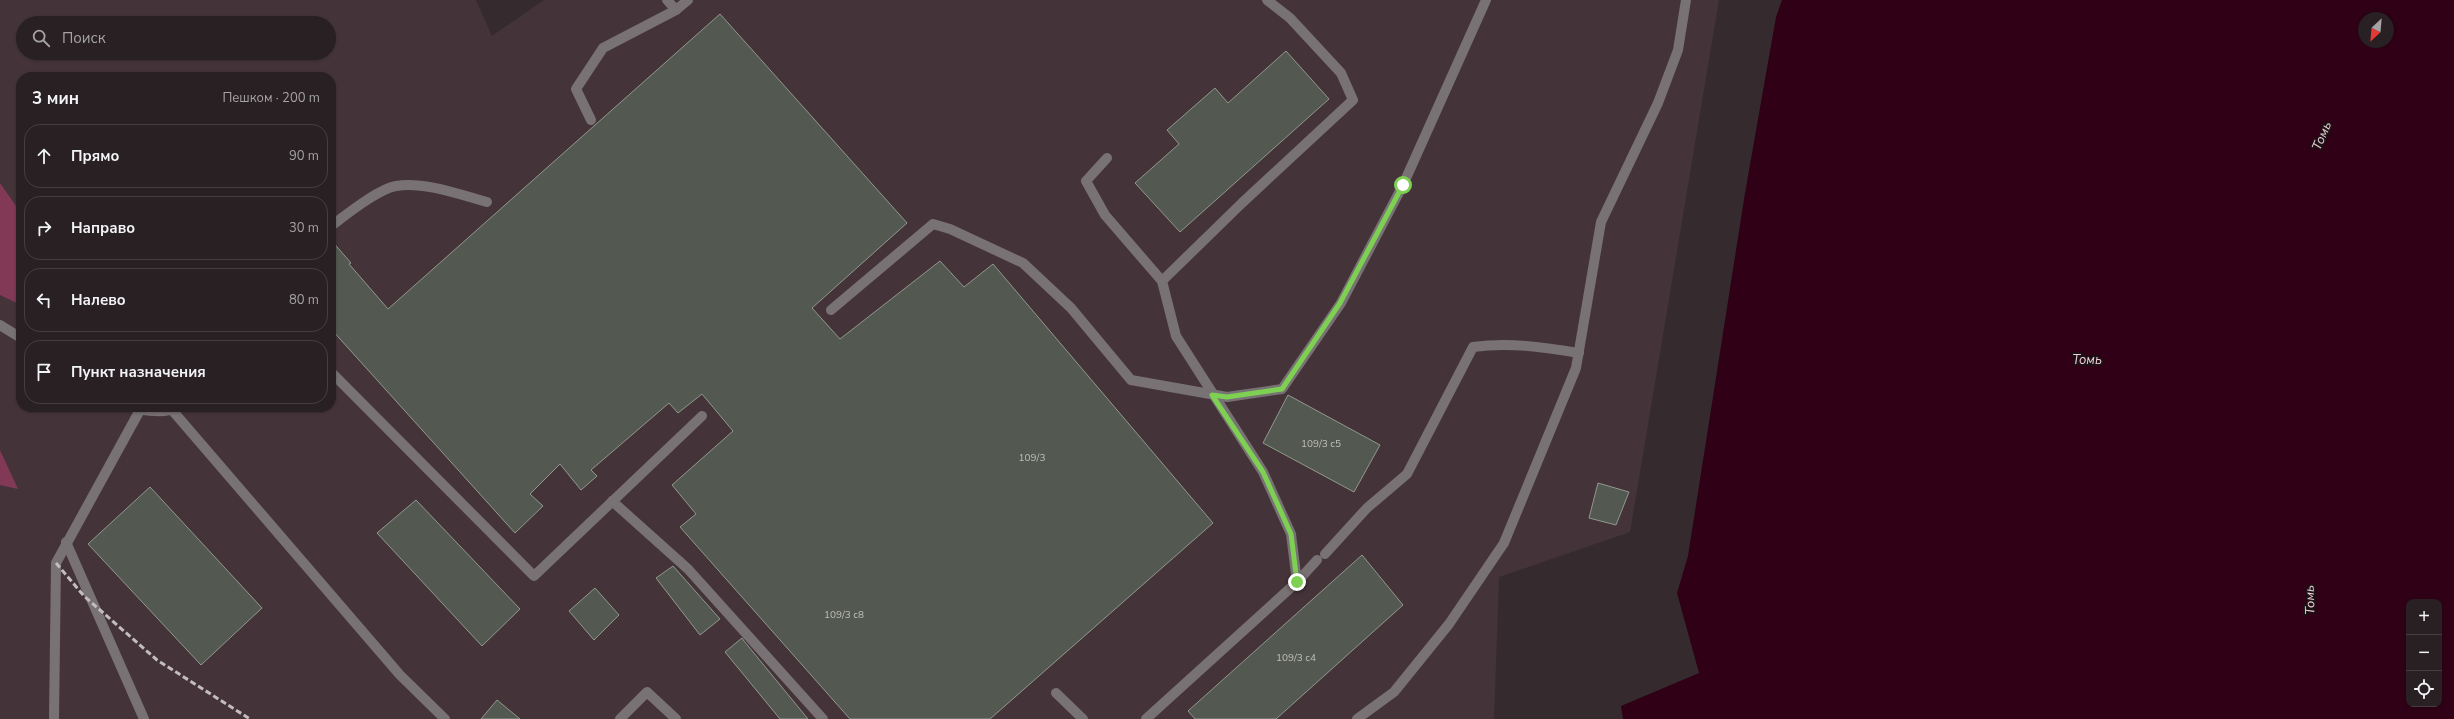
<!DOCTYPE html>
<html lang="ru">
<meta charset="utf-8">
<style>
:root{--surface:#282022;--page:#30282a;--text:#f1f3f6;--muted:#a5a3a5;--line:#443e40}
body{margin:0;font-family:"Nunito Sans",sans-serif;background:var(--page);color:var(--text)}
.controls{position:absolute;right:12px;bottom:12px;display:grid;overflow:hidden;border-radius:8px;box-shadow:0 1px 3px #0004}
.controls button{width:36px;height:36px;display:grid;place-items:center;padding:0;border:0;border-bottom:1px solid var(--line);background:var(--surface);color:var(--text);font:20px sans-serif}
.compass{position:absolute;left:2358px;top:12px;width:36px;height:36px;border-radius:50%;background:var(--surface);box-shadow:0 1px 3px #0004;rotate:206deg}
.stop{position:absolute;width:12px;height:12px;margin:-9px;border:3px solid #7ed053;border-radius:50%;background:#fff}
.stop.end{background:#7ed053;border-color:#fff;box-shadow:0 1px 4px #0008}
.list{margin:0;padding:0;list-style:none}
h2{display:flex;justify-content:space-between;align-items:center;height:52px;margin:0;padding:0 16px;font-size:17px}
h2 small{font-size:13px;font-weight:400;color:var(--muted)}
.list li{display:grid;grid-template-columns:26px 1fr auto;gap:12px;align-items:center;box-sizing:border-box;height:64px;margin:0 8px 8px;padding:0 8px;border:1px solid var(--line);border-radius:16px}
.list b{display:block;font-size:15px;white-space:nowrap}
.list em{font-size:13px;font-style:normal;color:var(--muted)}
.icon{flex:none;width:22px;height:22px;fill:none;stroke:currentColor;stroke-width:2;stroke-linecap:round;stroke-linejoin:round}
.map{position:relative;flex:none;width:2454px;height:719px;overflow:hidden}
.search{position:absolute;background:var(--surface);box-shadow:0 1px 3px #0004;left:16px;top:16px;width:320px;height:44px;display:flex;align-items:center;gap:10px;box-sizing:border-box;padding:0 14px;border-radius:22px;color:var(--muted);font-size:15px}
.panel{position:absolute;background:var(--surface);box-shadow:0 1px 3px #0004;left:16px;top:72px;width:320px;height:340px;border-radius:16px}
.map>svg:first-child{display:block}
.built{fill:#443439;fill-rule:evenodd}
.forest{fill:#823956}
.water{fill:#2f0016;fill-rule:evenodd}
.building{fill:#535950;stroke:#91988e}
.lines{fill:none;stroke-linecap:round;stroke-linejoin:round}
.minor{stroke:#787274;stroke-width:10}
.rail{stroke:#c4bdbf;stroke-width:3;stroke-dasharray:6 3;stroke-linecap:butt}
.route{stroke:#7ed053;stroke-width:5}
.labels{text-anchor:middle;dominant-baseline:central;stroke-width:3.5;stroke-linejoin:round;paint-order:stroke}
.number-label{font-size:10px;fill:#c2bebe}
.water-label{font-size:13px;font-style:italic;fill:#f5c8d7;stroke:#191516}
</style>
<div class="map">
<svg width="2454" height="719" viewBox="0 0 2454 719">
<rect width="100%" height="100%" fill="#352b2e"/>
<path class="built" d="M0,0H476L492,36L544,0H1719L1630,532L1499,577L1494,719H0ZM23,23H329V53H23ZM21,77H331V407H21Z"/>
<g class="forest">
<polygon points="0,183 21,213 21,305 0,295"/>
<polygon points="0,450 18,489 0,485"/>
</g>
<path class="water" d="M1782,0H2454V719H1623L1621,706L1699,673L1677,593L1688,556L1745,193L1776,17ZM2364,18H2388V42H2364ZM2409,602H2439V704H2409Z"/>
<g class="building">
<polygon points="720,14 907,223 812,308 840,339 940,261 964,287 993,264 1213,523 990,719 850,719 680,527 696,514 672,485 733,431 702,394 678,413 669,403 591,470 597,476 581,490 560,464 530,494 543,506 515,533 331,329 331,240 351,263 349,264 388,309"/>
<polygon points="1286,51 1329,99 1180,232 1135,183 1179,144 1167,130 1215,88 1228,103"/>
<polygon points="1288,395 1380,445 1354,492 1263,443"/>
<polygon points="1598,483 1629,492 1616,525 1589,518"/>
<polygon points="150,487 262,608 201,665 88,544"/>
<polygon points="416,500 520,609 482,646 377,533"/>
<polygon points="1362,555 1403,605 1276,719 1195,719 1188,711"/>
<polygon points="673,566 720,619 700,635 656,578"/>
<polygon points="595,588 619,615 594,640 569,611"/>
<polygon points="742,638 744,641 808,719 780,719 725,652"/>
<polygon points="497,700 520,719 481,719"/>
</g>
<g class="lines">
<g class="minor">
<polyline points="667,0 676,10 688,0"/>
<polyline points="591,120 576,89 603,48 676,10"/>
<polyline points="1107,158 1086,181 1105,215 1162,281 1176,336 1263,472 1291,534 1297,582"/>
<path d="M331,226C346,215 378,189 396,186C424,181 461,195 487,202"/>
<polyline points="1162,281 1242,203 1353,100 1341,73 1290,18 1267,0"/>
<polyline points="831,310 933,224 950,229 1023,263 1071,308 1131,380 1227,397 1282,389 1341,303 1403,185 1486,0"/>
<polyline points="0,325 21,338"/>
<polyline points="331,372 534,576 702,416"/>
<path d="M135,407C145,412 168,413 177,407"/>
<polyline points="172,410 400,675 445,719"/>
<polyline points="612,501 688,569 823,719"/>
<polyline points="66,542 144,719"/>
<path d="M1325,554L1367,508L1407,474L1473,347C1509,342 1542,347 1579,353"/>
<polyline points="1056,693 1083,719"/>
<polyline points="54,719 56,563 140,410"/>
<polyline points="620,719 647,692 676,719"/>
<polyline points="1146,719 1297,582 1317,560"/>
<polyline points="1357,719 1394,692 1449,624 1504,543 1576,368 1601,222 1658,103 1678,50 1686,0"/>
</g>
<polyline class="rail" points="56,563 84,596 157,660 250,719"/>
</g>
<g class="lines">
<polyline class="route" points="1297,582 1291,534 1263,472 1212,395 1227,397 1282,389 1340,303 1403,185"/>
</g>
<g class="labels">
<g class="number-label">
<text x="1321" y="444">109/3 с5</text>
<text x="1032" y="458">109/3</text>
<text x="844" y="615">109/3 с8</text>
<text x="1296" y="658">109/3 с4</text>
</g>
<g class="water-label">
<text transform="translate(2322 136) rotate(-67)">Томь</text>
<text x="2087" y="360">Томь</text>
<text transform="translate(2310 600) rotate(-91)">Томь</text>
</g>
</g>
</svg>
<div class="controls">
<button>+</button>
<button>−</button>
<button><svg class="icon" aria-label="locate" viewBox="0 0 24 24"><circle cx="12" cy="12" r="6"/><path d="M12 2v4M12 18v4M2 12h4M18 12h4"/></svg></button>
</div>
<svg class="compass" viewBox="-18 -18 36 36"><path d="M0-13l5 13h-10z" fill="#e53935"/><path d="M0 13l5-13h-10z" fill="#a5a3a5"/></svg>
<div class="stop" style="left:1403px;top:185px"></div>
<div class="stop end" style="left:1297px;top:582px"></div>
<div class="search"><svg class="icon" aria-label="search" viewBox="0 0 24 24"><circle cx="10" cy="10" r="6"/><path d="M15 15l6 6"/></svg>Поиск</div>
<section class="panel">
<h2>3 мин<small>Пешком · 200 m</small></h2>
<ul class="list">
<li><svg class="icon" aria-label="ahead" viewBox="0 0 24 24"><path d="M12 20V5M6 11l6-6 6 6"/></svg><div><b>Прямо</b></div><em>90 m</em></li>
<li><svg class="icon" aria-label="right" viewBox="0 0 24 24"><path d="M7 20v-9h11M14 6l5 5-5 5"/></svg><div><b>Направо</b></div><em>30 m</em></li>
<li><svg class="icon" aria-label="left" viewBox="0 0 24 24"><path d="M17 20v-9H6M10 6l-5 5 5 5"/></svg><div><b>Налево</b></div><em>80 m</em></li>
<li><svg class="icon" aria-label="arrive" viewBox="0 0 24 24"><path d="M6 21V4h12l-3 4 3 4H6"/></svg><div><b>Пункт назначения</b></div></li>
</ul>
</section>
</div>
